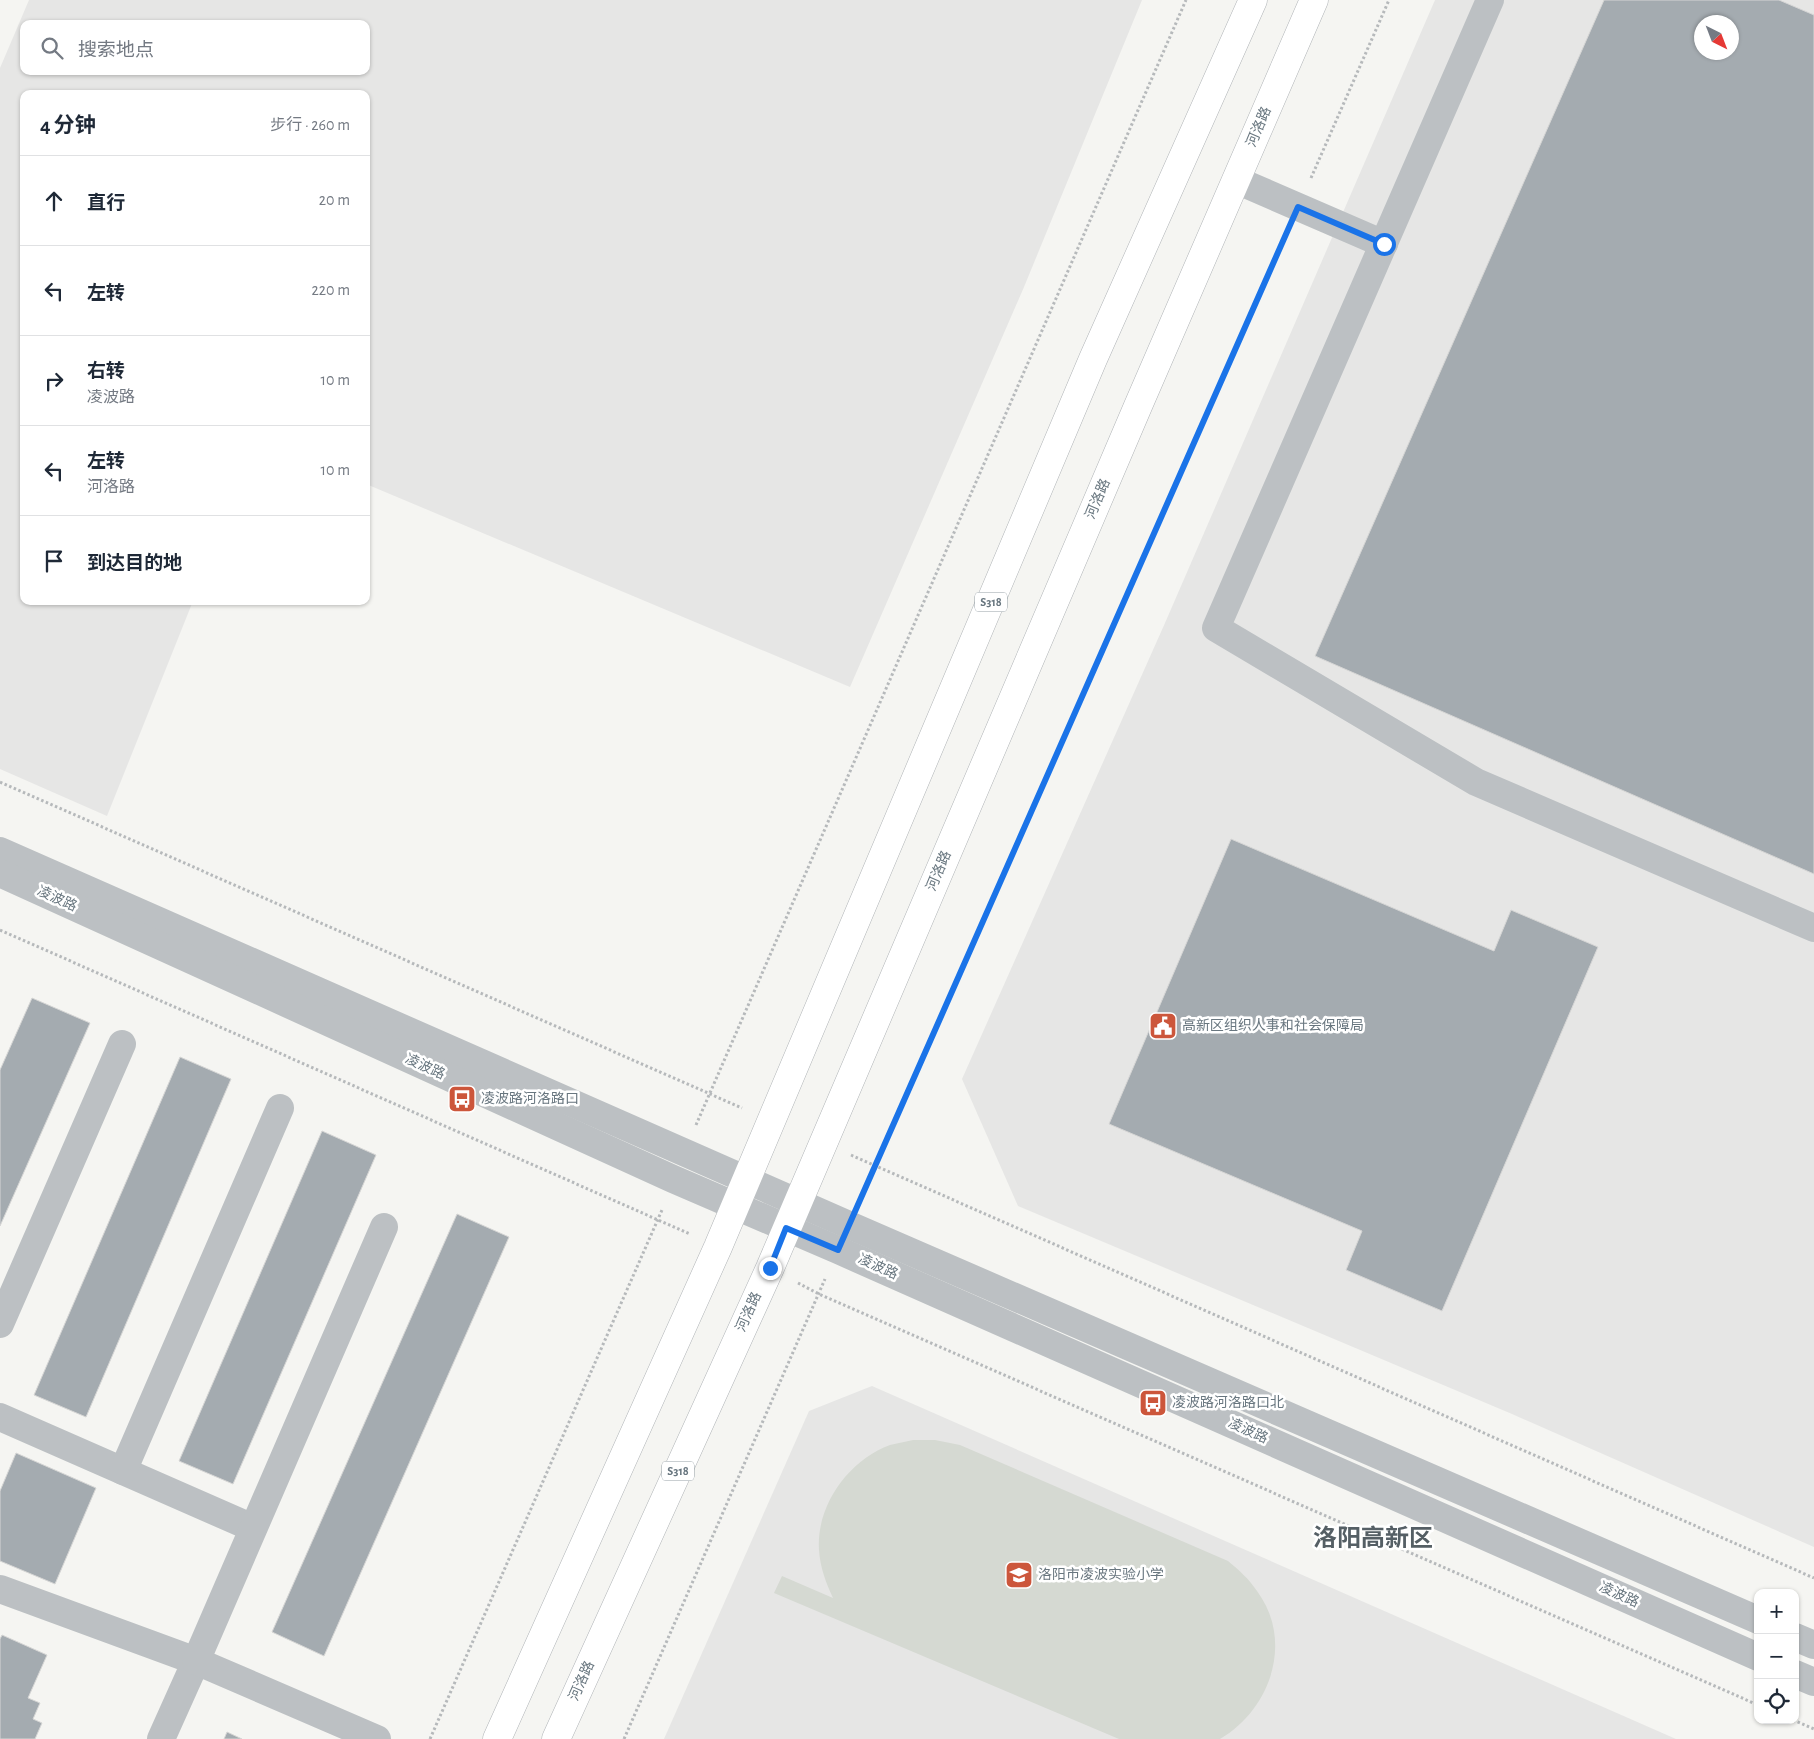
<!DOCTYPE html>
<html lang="zh">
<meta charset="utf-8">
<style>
:root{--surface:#fff;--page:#f2f2f3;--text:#1f2937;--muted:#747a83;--line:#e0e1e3}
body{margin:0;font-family:"Alegreya Sans","Noto Sans SC",sans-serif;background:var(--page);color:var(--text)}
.controls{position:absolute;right:15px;bottom:15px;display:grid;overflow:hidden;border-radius:10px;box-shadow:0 1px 4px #0004}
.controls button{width:45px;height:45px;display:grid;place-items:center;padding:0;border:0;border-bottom:1px solid var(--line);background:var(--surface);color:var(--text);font:25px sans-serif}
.compass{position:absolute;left:1694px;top:15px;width:45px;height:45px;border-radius:50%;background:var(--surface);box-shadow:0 1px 4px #0004;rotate:138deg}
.stop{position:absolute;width:15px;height:15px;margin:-11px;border:4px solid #1a73e8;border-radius:50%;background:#fff}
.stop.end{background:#1a73e8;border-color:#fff;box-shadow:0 1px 5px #0008}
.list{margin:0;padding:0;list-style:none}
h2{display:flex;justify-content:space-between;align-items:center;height:65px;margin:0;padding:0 20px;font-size:21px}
h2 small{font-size:16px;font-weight:400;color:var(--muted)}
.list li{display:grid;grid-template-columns:32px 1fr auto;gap:15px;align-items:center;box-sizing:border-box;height:90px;padding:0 20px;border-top:1px solid var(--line)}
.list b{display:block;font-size:19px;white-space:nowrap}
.list p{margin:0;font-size:16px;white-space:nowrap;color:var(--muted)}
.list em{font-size:16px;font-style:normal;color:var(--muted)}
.icon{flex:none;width:28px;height:28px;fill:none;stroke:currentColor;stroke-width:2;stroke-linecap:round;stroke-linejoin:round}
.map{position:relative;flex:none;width:1814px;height:1739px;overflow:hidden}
.search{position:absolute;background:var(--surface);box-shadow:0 1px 4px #0004;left:20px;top:20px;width:350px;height:55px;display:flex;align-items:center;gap:12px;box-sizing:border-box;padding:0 18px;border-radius:10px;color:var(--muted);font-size:19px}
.panel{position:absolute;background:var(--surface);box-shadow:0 1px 4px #0004;left:20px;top:90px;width:350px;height:515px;border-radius:10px}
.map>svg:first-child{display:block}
.built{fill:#e6e6e5;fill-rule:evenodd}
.green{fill:#d5d9d2}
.building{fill:#a4abb0;stroke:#d6d6d5;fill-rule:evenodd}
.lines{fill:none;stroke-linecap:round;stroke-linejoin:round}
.major-casing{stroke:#b0b4b7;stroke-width:29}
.path{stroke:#b6b9bb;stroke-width:3;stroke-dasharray:2.5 2.5;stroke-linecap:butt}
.minor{stroke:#bcc0c3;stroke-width:28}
.major{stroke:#fff;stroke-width:28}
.route{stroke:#1a73e8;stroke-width:6}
.labels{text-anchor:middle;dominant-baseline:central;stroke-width:5;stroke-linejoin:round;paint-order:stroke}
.shield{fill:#fff;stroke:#959fa5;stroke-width:1}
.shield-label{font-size:12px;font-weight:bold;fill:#68767f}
.street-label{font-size:14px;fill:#68767f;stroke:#fff}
.poi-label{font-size:14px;fill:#68767f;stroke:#fff;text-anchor:start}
.town-label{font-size:24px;font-weight:bold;fill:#555f65;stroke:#fff}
</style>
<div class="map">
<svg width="1814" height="1739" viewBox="0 0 1814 1739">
<rect width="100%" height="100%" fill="#f5f5f2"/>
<g class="built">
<path d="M29,0H1142L1024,287L850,687L366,484V94H24V601H193L107,816L0,769V68ZM24,24H366V71H24Z"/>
<path d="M1435,0H1814V1547L1512,1414L1018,1206L962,1079L1165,623ZM1702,22H1732V52H1702Z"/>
<polygon points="872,1386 1676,1739 664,1739 809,1411"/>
</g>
<path class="green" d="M913,1440H935L960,1445L1228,1561C1239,1570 1249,1579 1257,1591C1294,1641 1271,1709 1220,1739H1119L774,1593L782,1576L833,1598C826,1583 820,1567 819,1550C816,1505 849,1460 890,1445C897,1443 906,1442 913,1440Z"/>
<g class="building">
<path d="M1604,0H1779L1814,15V874L1315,656ZM1702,22H1732V52H1702Z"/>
<polygon points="1231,839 1494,951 1511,910 1598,947 1442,1311 1346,1270 1362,1231 1109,1124"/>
<polygon points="32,998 90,1023 0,1226 0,1070"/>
<polygon points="180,1057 231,1079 86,1417 34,1395"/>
<polygon points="322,1131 376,1155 233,1484 179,1461"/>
<polygon points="457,1214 509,1237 324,1656 272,1632"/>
<polygon points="16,1453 96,1488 55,1584 0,1561 0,1491"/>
<polygon points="2,1635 47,1655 28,1698 40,1703 33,1719 42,1723 35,1739 0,1739 0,1639"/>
<polygon points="227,1732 242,1739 224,1739"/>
</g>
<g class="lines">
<defs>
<g id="major">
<polyline points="497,1739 718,1247 1093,359 1253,0"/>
<polyline points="556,1739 770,1268 1138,406 1314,0"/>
</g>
</defs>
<use href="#major" class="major-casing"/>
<g class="path">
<polyline points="1311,178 1389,0"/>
<polyline points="0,782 742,1108"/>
<polyline points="0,930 690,1234"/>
<polyline points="696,1125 1186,0"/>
<polyline points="851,1155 1814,1578"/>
<polyline points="862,1196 1285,236"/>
<polyline points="798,1283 819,1294 1758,1705"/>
<polyline points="1793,1720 1814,1729"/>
<polyline points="430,1739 662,1210"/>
<polyline points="624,1739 825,1279"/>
</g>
<g class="minor">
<polyline points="1490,0 1216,628 1476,782 1814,928"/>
<polyline points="1236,180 1384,244"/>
<polyline points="0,851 849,1225 1758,1620"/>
<polyline points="0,873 673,1179 838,1250 1758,1657"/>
<polyline points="0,1324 122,1044"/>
<polyline points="0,1417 253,1528"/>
<polyline points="123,1471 280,1108"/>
<polyline points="0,1589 196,1661 161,1739"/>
<polyline points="1795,1637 1814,1645"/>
<polyline points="1795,1674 1814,1682"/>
<polyline points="377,1739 196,1661 384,1227"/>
</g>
<use href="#major" class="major"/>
</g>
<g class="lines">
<polyline class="route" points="770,1268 786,1228 838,1250 1298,207 1384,244"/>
</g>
<defs>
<symbol id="civic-square" viewBox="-11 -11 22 22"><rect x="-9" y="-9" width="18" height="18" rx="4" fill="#cc563b" stroke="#fff"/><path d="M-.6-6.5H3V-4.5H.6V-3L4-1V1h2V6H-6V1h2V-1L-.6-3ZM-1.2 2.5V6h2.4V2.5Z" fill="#fff"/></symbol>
<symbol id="bus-square" viewBox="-11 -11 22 22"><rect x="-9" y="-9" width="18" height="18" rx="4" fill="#cc563b" stroke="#fff"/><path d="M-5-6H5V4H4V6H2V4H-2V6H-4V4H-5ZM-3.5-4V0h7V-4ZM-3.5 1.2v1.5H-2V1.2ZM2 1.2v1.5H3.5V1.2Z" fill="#fff"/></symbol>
<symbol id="school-square" viewBox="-11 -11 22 22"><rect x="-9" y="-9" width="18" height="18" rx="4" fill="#cc563b" stroke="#fff"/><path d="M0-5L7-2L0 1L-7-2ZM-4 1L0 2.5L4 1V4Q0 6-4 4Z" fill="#fff"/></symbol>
</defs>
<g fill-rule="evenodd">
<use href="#civic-square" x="1147" y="1010" width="32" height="32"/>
<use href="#bus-square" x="446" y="1083" width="32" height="32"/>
<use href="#bus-square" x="1137" y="1387" width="32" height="32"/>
<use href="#school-square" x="1003" y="1559" width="32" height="32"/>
</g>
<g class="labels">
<g class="shield">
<rect x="975" y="592.5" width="32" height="19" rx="4"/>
<rect x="662" y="1461.5" width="32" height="19" rx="4"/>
</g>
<g class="shield-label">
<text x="991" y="602">S318</text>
<text x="678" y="1471">S318</text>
</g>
<g class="street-label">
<text transform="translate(1259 127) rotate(-67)">河洛路</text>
<text transform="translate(1098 499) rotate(-67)">河洛路</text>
<text transform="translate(939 871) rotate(-67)">河洛路</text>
<text transform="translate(57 899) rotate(24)">凌波路</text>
<text transform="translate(425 1067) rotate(24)">凌波路</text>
<text transform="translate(878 1267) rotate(24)">凌波路</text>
<text transform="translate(749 1312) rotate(-66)">河洛路</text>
<text transform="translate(1248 1431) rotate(24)">凌波路</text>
<text transform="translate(1619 1595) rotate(24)">凌波路</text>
<text transform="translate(582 1681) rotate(-66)">河洛路</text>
</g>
<g class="poi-label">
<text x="1182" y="1026">高新区组织人事和社会保障局</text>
<text x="481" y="1099">凌波路河洛路口</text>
<text x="1172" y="1403">凌波路河洛路口北</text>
<text x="1038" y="1575">洛阳市凌波实验小学</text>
</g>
<g class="town-label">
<text x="1373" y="1539">洛阳高新区</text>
</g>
</g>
</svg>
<div class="controls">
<button>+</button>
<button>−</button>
<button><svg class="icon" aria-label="locate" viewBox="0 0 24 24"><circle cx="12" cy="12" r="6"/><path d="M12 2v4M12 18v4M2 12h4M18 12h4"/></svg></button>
</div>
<svg class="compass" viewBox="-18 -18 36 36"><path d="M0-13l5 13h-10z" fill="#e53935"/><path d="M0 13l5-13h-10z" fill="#747a83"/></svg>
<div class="stop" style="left:1384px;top:244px"></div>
<div class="stop end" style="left:770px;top:1268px"></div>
<div class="search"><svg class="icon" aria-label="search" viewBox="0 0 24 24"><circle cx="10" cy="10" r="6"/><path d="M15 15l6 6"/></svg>搜索地点</div>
<section class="panel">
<h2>4 分钟<small>步行 · 260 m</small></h2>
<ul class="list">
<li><svg class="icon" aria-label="ahead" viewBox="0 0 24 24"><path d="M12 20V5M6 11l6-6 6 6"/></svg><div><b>直行</b></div><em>20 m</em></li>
<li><svg class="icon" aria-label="left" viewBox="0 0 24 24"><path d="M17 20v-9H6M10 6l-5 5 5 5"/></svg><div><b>左转</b></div><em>220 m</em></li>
<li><svg class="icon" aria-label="right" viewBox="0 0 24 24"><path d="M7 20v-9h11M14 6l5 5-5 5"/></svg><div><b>右转</b><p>凌波路</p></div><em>10 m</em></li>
<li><svg class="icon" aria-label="left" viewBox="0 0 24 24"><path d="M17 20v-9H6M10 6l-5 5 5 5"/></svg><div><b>左转</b><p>河洛路</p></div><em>10 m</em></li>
<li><svg class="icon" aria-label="arrive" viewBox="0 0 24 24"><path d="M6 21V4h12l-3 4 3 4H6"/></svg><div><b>到达目的地</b></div></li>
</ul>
</section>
</div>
